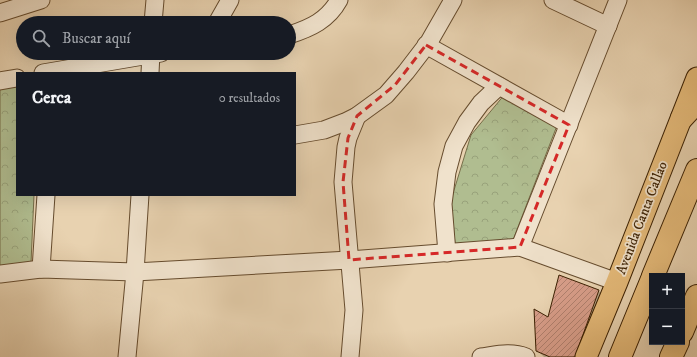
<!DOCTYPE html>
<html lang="es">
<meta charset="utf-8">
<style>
:root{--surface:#171b24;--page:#242831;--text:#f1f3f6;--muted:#9ea1a6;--line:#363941}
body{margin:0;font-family:"IM FELL DW Pica",serif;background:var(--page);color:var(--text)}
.controls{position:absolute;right:12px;bottom:12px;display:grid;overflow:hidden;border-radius:0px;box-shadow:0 4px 16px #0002}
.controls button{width:36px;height:36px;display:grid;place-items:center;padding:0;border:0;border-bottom:1px solid var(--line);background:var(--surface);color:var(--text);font:20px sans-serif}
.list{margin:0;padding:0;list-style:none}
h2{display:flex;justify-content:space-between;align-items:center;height:52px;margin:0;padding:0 16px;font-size:17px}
h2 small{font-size:13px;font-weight:400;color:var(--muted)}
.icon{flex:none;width:22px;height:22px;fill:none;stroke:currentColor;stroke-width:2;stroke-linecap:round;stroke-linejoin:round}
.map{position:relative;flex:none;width:697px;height:357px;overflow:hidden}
.search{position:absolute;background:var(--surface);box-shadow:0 4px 16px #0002;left:16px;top:16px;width:280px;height:44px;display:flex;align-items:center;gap:10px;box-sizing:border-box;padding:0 14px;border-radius:22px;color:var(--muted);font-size:15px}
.panel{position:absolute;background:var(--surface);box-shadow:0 4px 16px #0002;left:16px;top:72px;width:280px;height:124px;border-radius:0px}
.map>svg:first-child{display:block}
.park{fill:url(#park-crowns);stroke:#766e49}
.shadow{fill:#0003}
.building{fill:url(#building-hatch);stroke:#3b2002}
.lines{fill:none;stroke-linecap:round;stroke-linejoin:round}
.minor-casing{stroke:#664c2e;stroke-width:19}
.major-casing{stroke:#3b2002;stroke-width:23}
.highway-casing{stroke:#3b2002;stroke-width:24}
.minor{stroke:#f0e2cc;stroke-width:17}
.major{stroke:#e4b978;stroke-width:21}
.highway{stroke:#e4b978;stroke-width:22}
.marked{fill:none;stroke:#d62828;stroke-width:3;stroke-dasharray:8 5;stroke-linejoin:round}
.labels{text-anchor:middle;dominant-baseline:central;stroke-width:3.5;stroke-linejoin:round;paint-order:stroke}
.street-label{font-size:14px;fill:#3b2002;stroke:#f0e2cc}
</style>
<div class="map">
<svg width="697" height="357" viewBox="0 0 697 357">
<defs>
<pattern id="park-crowns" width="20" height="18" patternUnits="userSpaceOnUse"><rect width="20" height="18" fill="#b0bd90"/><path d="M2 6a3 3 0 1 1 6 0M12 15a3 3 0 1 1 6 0" fill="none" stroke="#98a27b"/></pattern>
<pattern id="building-hatch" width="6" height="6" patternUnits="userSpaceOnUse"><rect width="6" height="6" fill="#d79d89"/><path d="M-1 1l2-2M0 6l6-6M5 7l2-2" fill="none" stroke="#b0806e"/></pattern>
</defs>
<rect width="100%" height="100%" fill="#e8d2b0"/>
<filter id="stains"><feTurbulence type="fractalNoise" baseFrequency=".005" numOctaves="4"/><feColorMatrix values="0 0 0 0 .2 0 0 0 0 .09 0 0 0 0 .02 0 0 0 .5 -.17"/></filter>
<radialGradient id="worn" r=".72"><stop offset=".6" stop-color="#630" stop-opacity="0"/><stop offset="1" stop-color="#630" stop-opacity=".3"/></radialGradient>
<g class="park">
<polygon points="17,85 17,195 34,195 31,263 0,267 0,88"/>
<polygon points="505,94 558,123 513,240 455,244 451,200 471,135"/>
</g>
<polygon class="shadow" points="598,290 608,300 587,357 544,357 537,350 549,318"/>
<polygon class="building" points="559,275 599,290 575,357 550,357 536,351 534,309 548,317"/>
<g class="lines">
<defs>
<g id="minor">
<polyline points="553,0 608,26"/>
<polyline points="0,13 41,0"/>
<polyline points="153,23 155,0"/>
<polyline points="217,23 230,0"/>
<path d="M289,35C311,28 328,20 339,0"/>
<polyline points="426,45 569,125"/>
<polyline points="43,73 161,53"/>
<polyline points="150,73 151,53"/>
<polyline points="0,81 17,78"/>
<polyline points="295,135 324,130 345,122 357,116 386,95 406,72 429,42 453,0"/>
<polyline points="520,247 618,0"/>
<polyline points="447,253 443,204 447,172 454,146 467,122 481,103 499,86"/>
<polyline points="41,269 46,195"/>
<polyline points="0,274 41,269 135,272 349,260 520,247 617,282"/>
<polyline points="127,357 135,272 140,195"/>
<polyline points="350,357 354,310 343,182 346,147 348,138 357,116"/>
<path d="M481,357C496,355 511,351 526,357"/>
</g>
<polyline id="major" points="586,357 617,282 697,78"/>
<g id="highway">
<polyline points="682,118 697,102"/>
<polyline points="653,276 697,170"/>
<polyline points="682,332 697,296"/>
<polyline points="620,357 652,279"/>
<polyline points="671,357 678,342"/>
</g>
</defs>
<use href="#minor" class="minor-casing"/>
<use href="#major" class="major-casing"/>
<use href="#highway" class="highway-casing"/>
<use href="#minor" class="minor"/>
<use href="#major" class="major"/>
<use href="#highway" class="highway"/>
</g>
<path class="marked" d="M426,45L569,125L520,247L349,260L343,182L348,138L357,116L395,85Z"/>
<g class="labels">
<g class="street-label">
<text transform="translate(642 218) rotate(-69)">Avenida Canta Callao</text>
</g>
</g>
<rect width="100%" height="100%" filter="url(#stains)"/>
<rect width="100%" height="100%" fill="url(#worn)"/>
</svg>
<div class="controls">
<button>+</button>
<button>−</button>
</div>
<div class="search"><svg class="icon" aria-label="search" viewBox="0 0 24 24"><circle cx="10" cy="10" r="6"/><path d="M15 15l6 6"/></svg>Buscar aquí</div>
<section class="panel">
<h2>Cerca<small>0 resultados</small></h2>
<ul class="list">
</ul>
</section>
</div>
